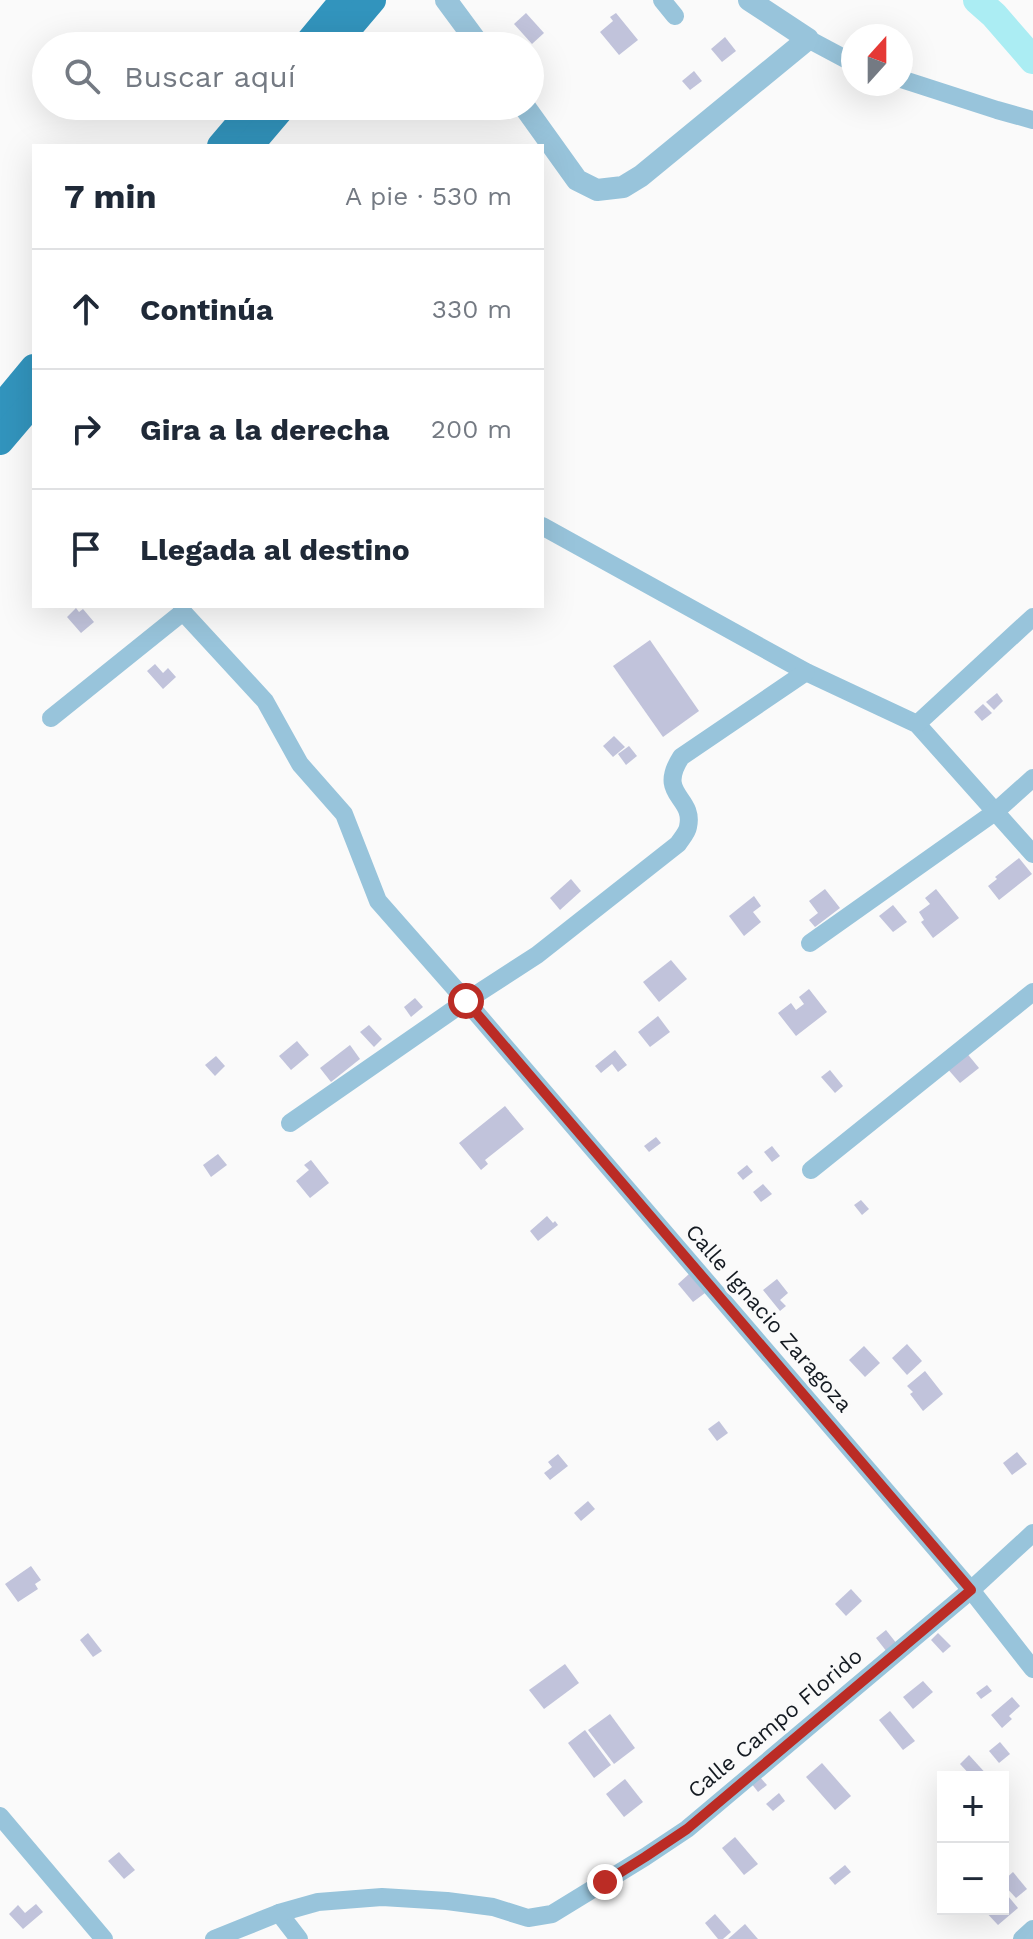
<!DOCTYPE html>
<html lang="es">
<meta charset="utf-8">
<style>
:root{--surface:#fff;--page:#f2f2f3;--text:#1f2937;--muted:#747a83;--line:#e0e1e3}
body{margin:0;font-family:"Work Sans",sans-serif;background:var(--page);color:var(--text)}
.controls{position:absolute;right:24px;bottom:24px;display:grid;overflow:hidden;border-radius:0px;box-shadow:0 8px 32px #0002}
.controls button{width:72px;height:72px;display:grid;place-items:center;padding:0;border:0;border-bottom:2px solid var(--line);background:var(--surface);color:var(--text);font:40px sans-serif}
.compass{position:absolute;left:841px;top:24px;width:72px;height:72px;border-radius:50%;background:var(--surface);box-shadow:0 8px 32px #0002;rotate:21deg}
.stop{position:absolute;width:24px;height:24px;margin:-18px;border:6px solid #bb2c25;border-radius:50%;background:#fff}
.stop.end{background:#bb2c25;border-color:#fff;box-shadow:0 2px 8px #0008}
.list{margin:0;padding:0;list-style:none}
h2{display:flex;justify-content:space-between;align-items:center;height:104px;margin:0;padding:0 32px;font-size:34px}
h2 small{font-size:26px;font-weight:400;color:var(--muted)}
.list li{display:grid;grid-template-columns:52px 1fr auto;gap:24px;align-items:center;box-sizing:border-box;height:120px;padding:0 32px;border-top:2px solid var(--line)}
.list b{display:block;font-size:30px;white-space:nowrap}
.list em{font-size:26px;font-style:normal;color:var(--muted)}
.icon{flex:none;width:44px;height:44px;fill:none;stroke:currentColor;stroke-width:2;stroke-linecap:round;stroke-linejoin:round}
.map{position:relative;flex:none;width:1033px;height:1939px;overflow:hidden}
.search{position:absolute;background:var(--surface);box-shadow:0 8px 32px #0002;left:32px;top:32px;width:512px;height:88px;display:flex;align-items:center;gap:20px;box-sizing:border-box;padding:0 28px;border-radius:44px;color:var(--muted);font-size:30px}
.panel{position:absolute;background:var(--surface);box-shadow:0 8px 32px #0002;left:32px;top:144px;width:512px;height:464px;border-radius:0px}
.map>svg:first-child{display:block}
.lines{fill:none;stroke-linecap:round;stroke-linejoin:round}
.river{stroke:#abedf3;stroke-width:28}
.building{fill:#c1c3db}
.minor{stroke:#98c4db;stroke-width:18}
.tertiary{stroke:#98c4db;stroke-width:22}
.primary{stroke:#3294bd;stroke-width:28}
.route{stroke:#bb2c25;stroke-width:10}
.labels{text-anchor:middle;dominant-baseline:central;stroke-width:6;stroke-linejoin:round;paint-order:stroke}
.street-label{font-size:22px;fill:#141a21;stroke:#fafafa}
</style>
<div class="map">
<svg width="1033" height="1939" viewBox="0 0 1033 1939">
<rect width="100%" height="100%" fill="#fafafa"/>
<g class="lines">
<polyline class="river" points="977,0 994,15 1033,60"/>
</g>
<g class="building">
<polygon points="526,13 544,33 532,44 514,24"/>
<polygon points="616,13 638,40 619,55 600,32 613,21 610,17"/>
<polygon points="725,37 736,51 722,62 711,49"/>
<polygon points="694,71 702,81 690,90 682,81"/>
<polygon points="76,608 79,612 83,609 94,622 81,633 67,617"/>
<polygon points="650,640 699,711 663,737 613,666"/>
<polygon points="155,664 163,673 168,668 176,677 163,689 147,671"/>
<polygon points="997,693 1003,701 994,710 986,702"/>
<polygon points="983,704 992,713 982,721 974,712"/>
<polygon points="614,736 625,747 613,757 603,746"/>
<polygon points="629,746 637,756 626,765 618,754"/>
<polygon points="1019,858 1032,874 999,900 988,886 997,879 995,877"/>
<polygon points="571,879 581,891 560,910 550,898"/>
<polygon points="825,889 840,908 815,927 809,920 818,913 809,901"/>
<polygon points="936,889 959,918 933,938 921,922 924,920 919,912 930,904 925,898"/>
<polygon points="754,896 761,906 753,912 761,922 744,936 729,916"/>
<polygon points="893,905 907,922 893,932 879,916"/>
<polygon points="671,960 687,979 659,1002 643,982"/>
<polygon points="809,989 827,1012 796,1036 778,1013 791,1003 796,1010 804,1004 799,997"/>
<polygon points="415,998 423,1007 411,1017 404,1007"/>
<polygon points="658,1016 670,1032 650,1047 638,1032"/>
<polygon points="369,1025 382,1039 374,1047 360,1032"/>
<polygon points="297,1041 309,1055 291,1070 279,1056"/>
<polygon points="350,1045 360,1059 331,1082 320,1068"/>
<polygon points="615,1050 627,1065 618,1072 612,1064 601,1073 595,1066"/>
<polygon points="965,1051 979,1068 960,1083 946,1067"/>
<polygon points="216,1056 225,1066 215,1076 205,1065"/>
<polygon points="830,1070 843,1086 835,1093 821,1077"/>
<polygon points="505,1106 524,1129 485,1160 488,1164 481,1170 459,1143"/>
<polygon points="656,1137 661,1143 649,1152 644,1146"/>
<polygon points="772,1146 780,1156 772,1162 764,1152"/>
<polygon points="218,1154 227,1165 211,1177 203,1165"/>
<polygon points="311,1160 329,1183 310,1198 296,1181 309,1170 304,1165"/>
<polygon points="747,1165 753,1172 743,1180 737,1173"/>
<polygon points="763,1184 772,1194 761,1202 753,1192"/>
<polygon points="861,1200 869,1209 862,1215 854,1205"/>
<polygon points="547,1216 553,1223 555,1221 558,1225 538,1241 530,1231"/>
<polygon points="689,1274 705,1293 693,1302 678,1284"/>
<polygon points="777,1279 788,1293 780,1300 786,1306 780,1311 763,1290"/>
<polygon points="907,1344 922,1361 907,1375 892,1358"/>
<polygon points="864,1346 880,1363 865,1377 849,1360"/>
<polygon points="925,1371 943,1394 923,1411 910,1394 913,1392 907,1386"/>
<polygon points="719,1421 728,1433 717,1441 708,1429"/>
<polygon points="1017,1452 1027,1464 1012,1475 1003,1463"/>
<polygon points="558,1454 568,1466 550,1480 544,1473 552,1467 548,1462"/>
<polygon points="588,1501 595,1509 581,1521 574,1513"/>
<polygon points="31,1566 41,1580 35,1584 38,1589 18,1602 5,1584"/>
<polygon points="851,1589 862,1601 846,1616 835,1604"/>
<polygon points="886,1630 897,1644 887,1652 876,1638"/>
<polygon points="88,1633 102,1651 93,1657 80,1640"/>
<polygon points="938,1633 951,1646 943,1653 931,1640"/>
<polygon points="565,1664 579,1683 544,1709 529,1690"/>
<polygon points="923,1681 933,1692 913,1709 903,1697"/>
<polygon points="987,1685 992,1691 981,1699 976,1693"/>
<polygon points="1012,1697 1020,1706 1009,1716 1012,1719 1002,1728 991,1715"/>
<polygon points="890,1711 915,1741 903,1750 879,1720"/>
<polygon points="610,1714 635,1748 614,1764 588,1730"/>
<polygon points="585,1730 611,1765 594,1778 568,1743"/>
<polygon points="1000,1742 1010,1754 999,1763 989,1751"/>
<polygon points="969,1755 989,1777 972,1777 960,1764"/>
<polygon points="822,1763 851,1796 835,1810 806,1777"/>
<polygon points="759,1776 767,1785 758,1792 751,1783"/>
<polygon points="625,1779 643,1802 624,1817 606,1794"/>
<polygon points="779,1793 785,1801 773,1811 766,1804"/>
<polygon points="735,1837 758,1864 744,1875 722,1848"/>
<polygon points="119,1852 135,1870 124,1879 108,1861"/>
<polygon points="845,1865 851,1872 835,1885 829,1878"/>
<polygon points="1013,1872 1027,1889 1016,1898 1003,1884 1003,1881"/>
<polygon points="1003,1890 1018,1908 998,1925 983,1909 1003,1909"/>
<polygon points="36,1904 43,1912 23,1929 9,1914 18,1905 25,1913"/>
<polygon points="715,1914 731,1932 723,1939 718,1939 705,1923"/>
<polygon points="745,1924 758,1939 728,1939"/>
</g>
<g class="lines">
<g class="minor">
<polyline points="662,0 675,16"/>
<polyline points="808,39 853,63"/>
<polyline points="901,79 997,110 1033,120"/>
<polyline points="542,526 806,672 917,724 1033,854"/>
<polyline points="182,606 183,612 265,701 300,764 344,814 378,901 466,1001 971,1590 1033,1669"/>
<polyline points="51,718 183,612"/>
<polyline points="917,724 1033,617"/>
<polyline points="810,943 995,812 1033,778"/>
<path d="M290,1123L466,1001L537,955L678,844C681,839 687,833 688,827C695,796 656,796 681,757L806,672"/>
<polyline points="811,1170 1033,992"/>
<polyline points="0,1816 104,1939"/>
<polyline points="279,1913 299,1939"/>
<polyline points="214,1939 279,1913 318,1902 382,1897 447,1901 493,1907 528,1918 552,1914 645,1857 687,1829 971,1590 1033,1533"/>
<polyline points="1022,1939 1033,1929"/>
</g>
<g class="tertiary">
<polyline points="446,0 480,46"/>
<polyline points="524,106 577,180 597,190 623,187 641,176 808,39 749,0"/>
</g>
<g class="primary">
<polyline points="306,46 344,0"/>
<polyline points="333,46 372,0"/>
<polyline points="221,146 255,106"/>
<polyline points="249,146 283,106"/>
<polyline points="0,409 34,368"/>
<polyline points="0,441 34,401"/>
</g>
</g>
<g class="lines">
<polyline class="route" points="466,1001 971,1590 687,1829 645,1857 605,1882"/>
</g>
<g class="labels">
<g class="street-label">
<text transform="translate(769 1318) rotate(49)">Calle Ignacio Zaragoza</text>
<text transform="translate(775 1723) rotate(-40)">Calle Campo Florido</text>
</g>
</g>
</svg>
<div class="controls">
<button>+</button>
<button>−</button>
</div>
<svg class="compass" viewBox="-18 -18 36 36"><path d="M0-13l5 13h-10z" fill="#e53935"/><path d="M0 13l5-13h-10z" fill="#747a83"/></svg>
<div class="stop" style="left:466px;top:1001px"></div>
<div class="stop end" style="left:605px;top:1882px"></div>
<div class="search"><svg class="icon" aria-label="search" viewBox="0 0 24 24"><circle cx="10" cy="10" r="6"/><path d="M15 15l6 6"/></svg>Buscar aquí</div>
<section class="panel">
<h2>7 min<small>A pie · 530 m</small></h2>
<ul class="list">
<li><svg class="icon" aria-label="ahead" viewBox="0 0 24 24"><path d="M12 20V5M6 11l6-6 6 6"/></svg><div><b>Continúa</b></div><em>330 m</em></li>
<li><svg class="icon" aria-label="right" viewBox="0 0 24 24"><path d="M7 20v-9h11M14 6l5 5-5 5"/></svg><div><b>Gira a la derecha</b></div><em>200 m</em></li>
<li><svg class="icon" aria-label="arrive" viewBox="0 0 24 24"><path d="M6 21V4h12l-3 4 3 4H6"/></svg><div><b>Llegada al destino</b></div></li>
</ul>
</section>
</div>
